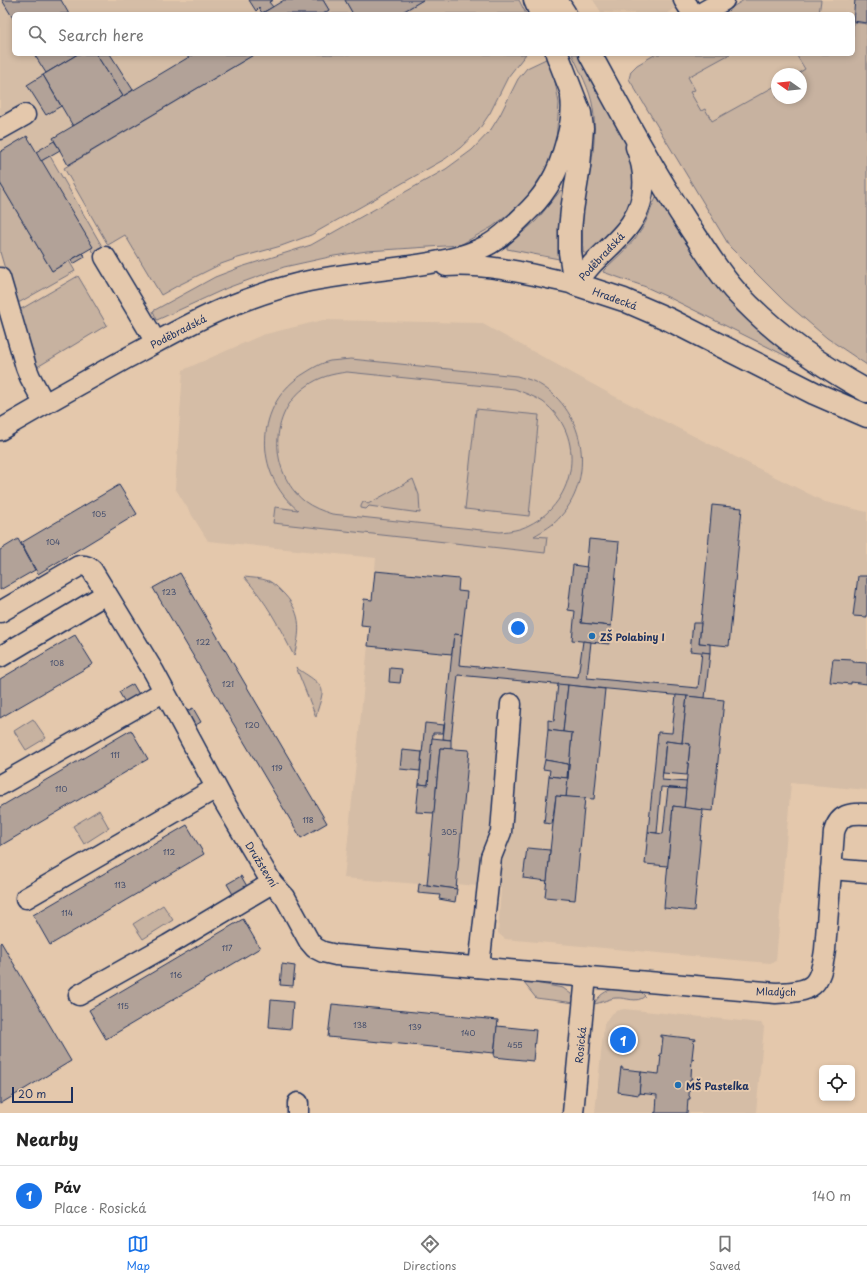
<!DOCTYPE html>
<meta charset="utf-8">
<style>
:root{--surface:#fff;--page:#f2f2f2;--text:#222;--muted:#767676;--line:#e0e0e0;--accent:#1a73e8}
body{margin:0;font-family:"Playpen Sans",sans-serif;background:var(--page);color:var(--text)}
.controls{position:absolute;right:12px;bottom:12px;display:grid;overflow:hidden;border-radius:6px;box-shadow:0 2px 6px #0003}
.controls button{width:36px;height:36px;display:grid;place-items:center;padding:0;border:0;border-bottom:1px solid var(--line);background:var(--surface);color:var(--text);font:20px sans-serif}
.compass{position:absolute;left:771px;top:68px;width:36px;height:36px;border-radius:50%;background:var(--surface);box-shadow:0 2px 6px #0003;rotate:285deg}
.scale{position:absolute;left:12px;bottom:10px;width:61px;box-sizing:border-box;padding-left:4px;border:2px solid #1b2f5e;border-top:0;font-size:11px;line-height:14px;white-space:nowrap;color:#1b2f5e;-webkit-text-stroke:3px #e4c8ac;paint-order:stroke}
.you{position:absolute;left:518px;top:628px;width:14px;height:14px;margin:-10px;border:3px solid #fff;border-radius:50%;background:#1a73e8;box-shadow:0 0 0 6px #1a73e833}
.badge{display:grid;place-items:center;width:26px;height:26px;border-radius:50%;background:var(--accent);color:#fff;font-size:13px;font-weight:700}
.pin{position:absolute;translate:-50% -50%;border:2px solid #fff;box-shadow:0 1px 4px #0006}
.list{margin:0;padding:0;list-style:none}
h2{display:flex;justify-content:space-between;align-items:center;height:52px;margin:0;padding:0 16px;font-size:17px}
h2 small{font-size:13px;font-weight:400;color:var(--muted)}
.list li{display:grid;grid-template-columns:26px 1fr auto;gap:12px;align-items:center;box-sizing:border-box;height:60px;padding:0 16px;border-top:1px solid var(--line)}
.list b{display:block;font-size:15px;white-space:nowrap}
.list p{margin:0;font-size:13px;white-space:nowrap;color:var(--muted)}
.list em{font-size:13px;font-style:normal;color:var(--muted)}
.icon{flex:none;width:22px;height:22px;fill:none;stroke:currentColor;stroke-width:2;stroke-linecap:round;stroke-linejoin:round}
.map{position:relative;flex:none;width:867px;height:1113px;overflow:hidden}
.search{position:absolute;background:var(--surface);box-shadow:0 2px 6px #0003;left:12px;right:12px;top:12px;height:44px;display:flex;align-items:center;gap:10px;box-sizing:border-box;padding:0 14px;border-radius:6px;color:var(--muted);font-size:15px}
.sheet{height:112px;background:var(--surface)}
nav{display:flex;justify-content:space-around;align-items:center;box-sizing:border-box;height:56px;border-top:1px solid var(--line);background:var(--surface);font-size:11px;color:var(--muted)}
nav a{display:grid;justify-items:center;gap:2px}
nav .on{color:var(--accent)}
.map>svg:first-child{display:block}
.built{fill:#d5bda6;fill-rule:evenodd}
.green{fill:#c7b2a0;stroke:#71707f;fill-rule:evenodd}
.building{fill:#b2a298;stroke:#1b2f5e}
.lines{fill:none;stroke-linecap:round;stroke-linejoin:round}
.minor-casing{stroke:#1b2f5e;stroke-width:23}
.major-casing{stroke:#1b2f5e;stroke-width:25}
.minor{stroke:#e4c8ac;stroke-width:20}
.major{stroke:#e4c8ac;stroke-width:22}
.poi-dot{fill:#1f6fb2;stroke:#e4c8ac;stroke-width:1.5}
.labels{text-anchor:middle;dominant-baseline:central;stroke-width:4;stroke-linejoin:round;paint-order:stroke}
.number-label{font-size:8px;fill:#414c6c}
.street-label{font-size:10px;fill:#1b2f5e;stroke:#e4c8ac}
.poi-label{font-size:10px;font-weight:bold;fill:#1b2f5e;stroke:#e4c8ac;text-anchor:start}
</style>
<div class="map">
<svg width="867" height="1113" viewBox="0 0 867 1113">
<rect width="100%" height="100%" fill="#e4c8ac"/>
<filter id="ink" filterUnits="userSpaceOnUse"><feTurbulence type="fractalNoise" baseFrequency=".025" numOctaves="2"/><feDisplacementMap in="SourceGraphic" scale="8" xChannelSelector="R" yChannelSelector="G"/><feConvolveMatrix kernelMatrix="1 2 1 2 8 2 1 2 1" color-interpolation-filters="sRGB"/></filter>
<g filter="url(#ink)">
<g class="built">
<polygon points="0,0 323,0 329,10 323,14 14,14 14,54 255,54 68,165 60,150 42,161 93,247 52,271 0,183"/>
<polygon points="593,0 688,0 666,14 601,12"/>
<path d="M767,0H867V276L694,137L674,54H853V14H743ZM777,74H801V98H777Z"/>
<polygon points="323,320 481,323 614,396 825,502 867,512 867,790 791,783 776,961 770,963 505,939 498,933 501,888 456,884 455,902 439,899 440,895 418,893 419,884 344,878 370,626 361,625 364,599 372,599 376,558 208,541 175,488 183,370 262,335"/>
<polygon points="624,1009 761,1023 764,1027 756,1113 595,1113 604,1024 610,1015 616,1011"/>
</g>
<g class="green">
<polygon points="323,0 345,0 353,14 323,14 329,10"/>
<polygon points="423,0 519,0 526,14 399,14"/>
<polygon points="744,0 821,0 819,14 721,14"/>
<polygon points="853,22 867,24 867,365 827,338 785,302 730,247 629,79 631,71 637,65 656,54 730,54 688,77 695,90 690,92 701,111 705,109 712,121 777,85 777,98 801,98 801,74 797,74 805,69 797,56 800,54 853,54"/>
<polygon points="255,54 526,54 508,77 490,113 478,131 460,148 445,159 311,235 281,246 238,258 221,264 177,286 161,295 125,235 108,245 64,168"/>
<path d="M572,54H582C606,98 648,158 627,210C623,218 616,225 610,232C604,239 595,250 586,254L583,252C582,236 582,221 584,206C589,173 598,142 593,108C590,89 580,72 572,54Z"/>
<polygon points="548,58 554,76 559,103 556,141 549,164 526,199 509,214 492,227 460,245 367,251 334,256 284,267 227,288 157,320 153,311 215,277 241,267 311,245 446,169 472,150 490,131 500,115 518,79 527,68"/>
<polygon points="50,156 103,248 94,253 91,248 92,247 41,161"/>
<polygon points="0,183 52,271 69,261 75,271 20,302 15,303 0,252"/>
<polygon points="561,190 564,192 559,231 559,259 507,249 507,247 509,244 536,221"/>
<path d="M656,198H657L683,238L707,271L792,355L790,358L672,299L646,287L603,272L604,270C617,257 632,245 642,229C648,219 651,207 656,198Z"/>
<polygon points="78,276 107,325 34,369 17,310 23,308"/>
<path d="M351,359L517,376C523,378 529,379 535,382C584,406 597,475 561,516C554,525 544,530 534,536L547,537L545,553L273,523L275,507L298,510C253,474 254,403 305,373C313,368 321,363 330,361C337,360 344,360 351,359ZM347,372L515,389C524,393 534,396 543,402C587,435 577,502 529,525C520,530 510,531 500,532L332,514C322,511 312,507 304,501C269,472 268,413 307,386C319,377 332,374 347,372Z"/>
<polygon points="476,409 539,415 529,516 465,509"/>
<polygon points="413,479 419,495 420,513 369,506 366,509 361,508 361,506 363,502 365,502 368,504"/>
<path d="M244,577C252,578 261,578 269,581C275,584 280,590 285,595C303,615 300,633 294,656C279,626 267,602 244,577Z"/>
<path d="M296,667C303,674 324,682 322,694C321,702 317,709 316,717Z"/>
<polygon points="33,719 46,738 26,750 14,731"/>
<polygon points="99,810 109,828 84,844 73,826"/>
<polygon points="163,905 173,920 143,939 133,924"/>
<polygon points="524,981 563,988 571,994 575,1003 536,998 524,983"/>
<path d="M621,987L638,989L645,996C637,1004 626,997 616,998C610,998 601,1003 594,1004C600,993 609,989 621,987Z"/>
</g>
<g class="building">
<polygon points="2,0 61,0 69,14 14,14 14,20"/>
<polygon points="249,0 273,0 269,2 273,7 262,13 259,8 256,11"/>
<polygon points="284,0 323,0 329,10 323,14 261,14"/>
<polygon points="345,0 423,0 399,14 353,14"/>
<polygon points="855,0 867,0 867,23 853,21"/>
<polygon points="34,54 78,54 46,73"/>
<polygon points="78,54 96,54 123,96 73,126 43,75"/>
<polygon points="96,54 110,54 133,90 123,96"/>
<polygon points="194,54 255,54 68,165 53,138"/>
<polygon points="43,75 61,106 46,115 27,85"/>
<polygon points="27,136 93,247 52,271 0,183 0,152"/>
<polygon points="54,141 60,150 41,161 36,152"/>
<polygon points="83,253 85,257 73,264 71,260"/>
<polygon points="119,485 137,514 38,574 21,543"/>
<polygon points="712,505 742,508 729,646 699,643"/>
<polygon points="18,539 35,570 0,590 0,550"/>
<polygon points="589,539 619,542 611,626 581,623"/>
<polygon points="573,565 587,567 581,623 611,626 609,644 572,640 575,611 568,610"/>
<polygon points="375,571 459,579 458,591 467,592 462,635 454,634 452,654 368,646 370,626 361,625 364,599 372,600"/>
<polygon points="180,573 327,823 301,838 153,588"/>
<polygon points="858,576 867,576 867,617 853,616"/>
<polygon points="693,623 701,623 699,643 710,644 710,653 690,651"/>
<polygon points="454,634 462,635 459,665 578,677 583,641 591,642 587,678 698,688 702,652 710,653 705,698 458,675 451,740 443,739"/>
<polygon points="75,635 93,664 0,718 0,679"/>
<polygon points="833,659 853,660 853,662 867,663 867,684 851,682 851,684 830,682"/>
<polygon points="390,668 402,669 400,683 389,682"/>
<polygon points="133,684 140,696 126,704 119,692"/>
<polygon points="558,684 568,685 563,732 548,730 548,720 554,721"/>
<polygon points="568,685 605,689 594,799 566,797 572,733 563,732"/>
<polygon points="676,695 687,696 682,743 666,741 662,780 687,782 686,789 661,787 657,833 648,832 658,732 672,733"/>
<polygon points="687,696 724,700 713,811 684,808 690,744 682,743"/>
<polygon points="193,708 201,722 189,729 180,715"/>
<polygon points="425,723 444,725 443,733 433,733 428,785 419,784"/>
<polygon points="131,730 148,759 0,846 0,807"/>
<polygon points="548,730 572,733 568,778 567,778 568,764 545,760"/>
<polygon points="432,738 451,740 451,749 440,748 434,813 416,812 419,784 428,785"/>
<polygon points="666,741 690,744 687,775 663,773"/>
<polygon points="440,748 469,750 456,889 427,885"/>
<polygon points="402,750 422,752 420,771 400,769"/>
<polygon points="545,760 568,764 567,778 549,776 550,770 543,769"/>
<polygon points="549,776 568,778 566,797 556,796 552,824 544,823"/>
<polygon points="668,788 686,789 684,808 673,806 668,866 645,864 648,832 663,834"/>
<polygon points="556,796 585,798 575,900 545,897"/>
<polygon points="673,806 703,810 694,911 664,908"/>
<polygon points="187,825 204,854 50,945 33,915"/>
<polygon points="527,848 550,850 547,881 523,878"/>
<polygon points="241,876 248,888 234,896 227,884"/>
<polygon points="419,884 457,889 455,902 439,899 440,895 418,893"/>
<polygon points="243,919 260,948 106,1039 89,1010"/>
<polygon points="1,942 71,1061 0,1104 0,943"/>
<polygon points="282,964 295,966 293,986 280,985"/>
<polygon points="271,1000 293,1002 291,1029 269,1027"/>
<polygon points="332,1004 498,1020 494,1053 328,1037"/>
<polygon points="497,1026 536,1030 533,1061 494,1057"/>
<polygon points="661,1035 696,1039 695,1041 694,1040 692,1058 694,1060 692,1059 691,1077 692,1079 690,1079 689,1096 690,1097 690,1099 688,1099 687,1113 654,1113 656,1112 657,1095 639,1093 641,1072 659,1074 661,1056 659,1056 661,1055 663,1037 661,1037"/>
<polygon points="621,1067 622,1067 622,1069 641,1071 639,1095 618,1092"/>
</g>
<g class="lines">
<defs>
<g id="minor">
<polyline points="684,0 691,11 694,14"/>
<polyline points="700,14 724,0"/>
<polyline points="0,129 25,115"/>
<polyline points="105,257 156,342"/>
<path d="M446,266C490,263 533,275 575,284C581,277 587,270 593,263C606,250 621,238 631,223C647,199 646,172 636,147"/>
<polyline points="0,278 26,367 30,377 44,403"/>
<path d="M0,430C42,405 84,382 127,358C159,341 191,322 225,308C252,297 280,287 309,281C340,275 372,271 404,267C431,263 461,259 486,246C500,239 513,226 524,215C541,199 554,181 561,159C567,139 574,118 571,97"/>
<path d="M0,612L79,566C85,565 88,566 92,570L154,672L223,800L272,883L285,897L309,941L315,948L323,952L336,955L776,993C813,992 820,987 825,950L834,832C839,814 850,813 867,814"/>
<polyline points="0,657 106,594"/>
<polyline points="0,785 163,692"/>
<polyline points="831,869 867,872"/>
<polyline points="26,898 216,788"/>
<polyline points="479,967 491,857 501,832 511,704"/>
<polyline points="79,995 168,945 272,883"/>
<polyline points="298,1113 298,1103"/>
<polyline points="573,1113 586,976"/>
</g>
<g id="major">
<polyline points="535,0 541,14"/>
<polyline points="556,0 565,14"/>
<polyline points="557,54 580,113 582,128 579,167 572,210 570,230 570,252 575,284 624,300 668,319 814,393 867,416"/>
<path d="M590,54C622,113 654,173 691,229C706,251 719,274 737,293C773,332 821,366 867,391"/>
</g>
</defs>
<use href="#minor" class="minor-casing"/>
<use href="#major" class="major-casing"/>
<use href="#minor" class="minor"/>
<use href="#major" class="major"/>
</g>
</g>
<g class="poi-dot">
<circle cx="592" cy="636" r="4"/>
<circle cx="678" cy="1085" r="4"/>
</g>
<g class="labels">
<g class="number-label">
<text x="99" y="514">105</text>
<text x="53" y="542">104</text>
<text x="169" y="592">123</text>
<text x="203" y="642">122</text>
<text x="57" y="663">108</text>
<text x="228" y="684">121</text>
<text x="252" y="725">120</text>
<text x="115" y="755">111</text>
<text x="277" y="768">119</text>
<text x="61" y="789">110</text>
<text x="308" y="820">118</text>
<text x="449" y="832">305</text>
<text x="169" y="852">112</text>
<text x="120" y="885">113</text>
<text x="67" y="913">114</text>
<text x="227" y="948">117</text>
<text x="176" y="975">116</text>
<text x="123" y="1006">115</text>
<text x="360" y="1025">138</text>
<text x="415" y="1027">139</text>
<text x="468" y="1033">140</text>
<text x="515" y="1045">455</text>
</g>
<g class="street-label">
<text transform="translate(601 256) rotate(-47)">Poděbradská</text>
<text transform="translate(615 298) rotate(20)">Hradecká</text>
<text transform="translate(178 331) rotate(-27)">Poděbradská</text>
<text transform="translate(262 864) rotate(58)">Družstevní</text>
<text transform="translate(776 991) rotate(1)">Mladých</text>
<text transform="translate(580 1045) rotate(-84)">Rosická</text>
</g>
<g class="poi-label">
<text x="600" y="636">ZŠ Polabiny I</text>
<text x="686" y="1085">MŠ Pastelka</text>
</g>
</g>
</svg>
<div class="controls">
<button><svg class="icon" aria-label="locate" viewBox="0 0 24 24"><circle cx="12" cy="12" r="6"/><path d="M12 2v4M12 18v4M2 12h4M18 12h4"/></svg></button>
</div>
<svg class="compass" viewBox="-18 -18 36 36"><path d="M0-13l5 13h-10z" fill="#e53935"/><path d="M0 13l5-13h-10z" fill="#767676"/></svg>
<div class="scale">20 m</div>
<div class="you"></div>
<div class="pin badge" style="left:623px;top:1040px">1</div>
<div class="search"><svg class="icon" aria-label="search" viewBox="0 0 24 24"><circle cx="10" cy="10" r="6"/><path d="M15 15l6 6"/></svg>Search here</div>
</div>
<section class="sheet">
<h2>Nearby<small></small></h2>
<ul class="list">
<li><span class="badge">1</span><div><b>Páv</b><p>Place · Rosická</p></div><em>140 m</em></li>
</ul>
</section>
<nav>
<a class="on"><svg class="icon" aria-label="map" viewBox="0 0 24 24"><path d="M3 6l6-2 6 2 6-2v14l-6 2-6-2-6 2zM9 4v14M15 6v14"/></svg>Map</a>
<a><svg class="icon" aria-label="directions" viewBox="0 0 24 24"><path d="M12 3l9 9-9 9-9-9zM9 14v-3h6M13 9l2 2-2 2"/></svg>Directions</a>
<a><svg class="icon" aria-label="saved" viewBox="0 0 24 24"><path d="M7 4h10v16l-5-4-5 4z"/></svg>Saved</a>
</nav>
